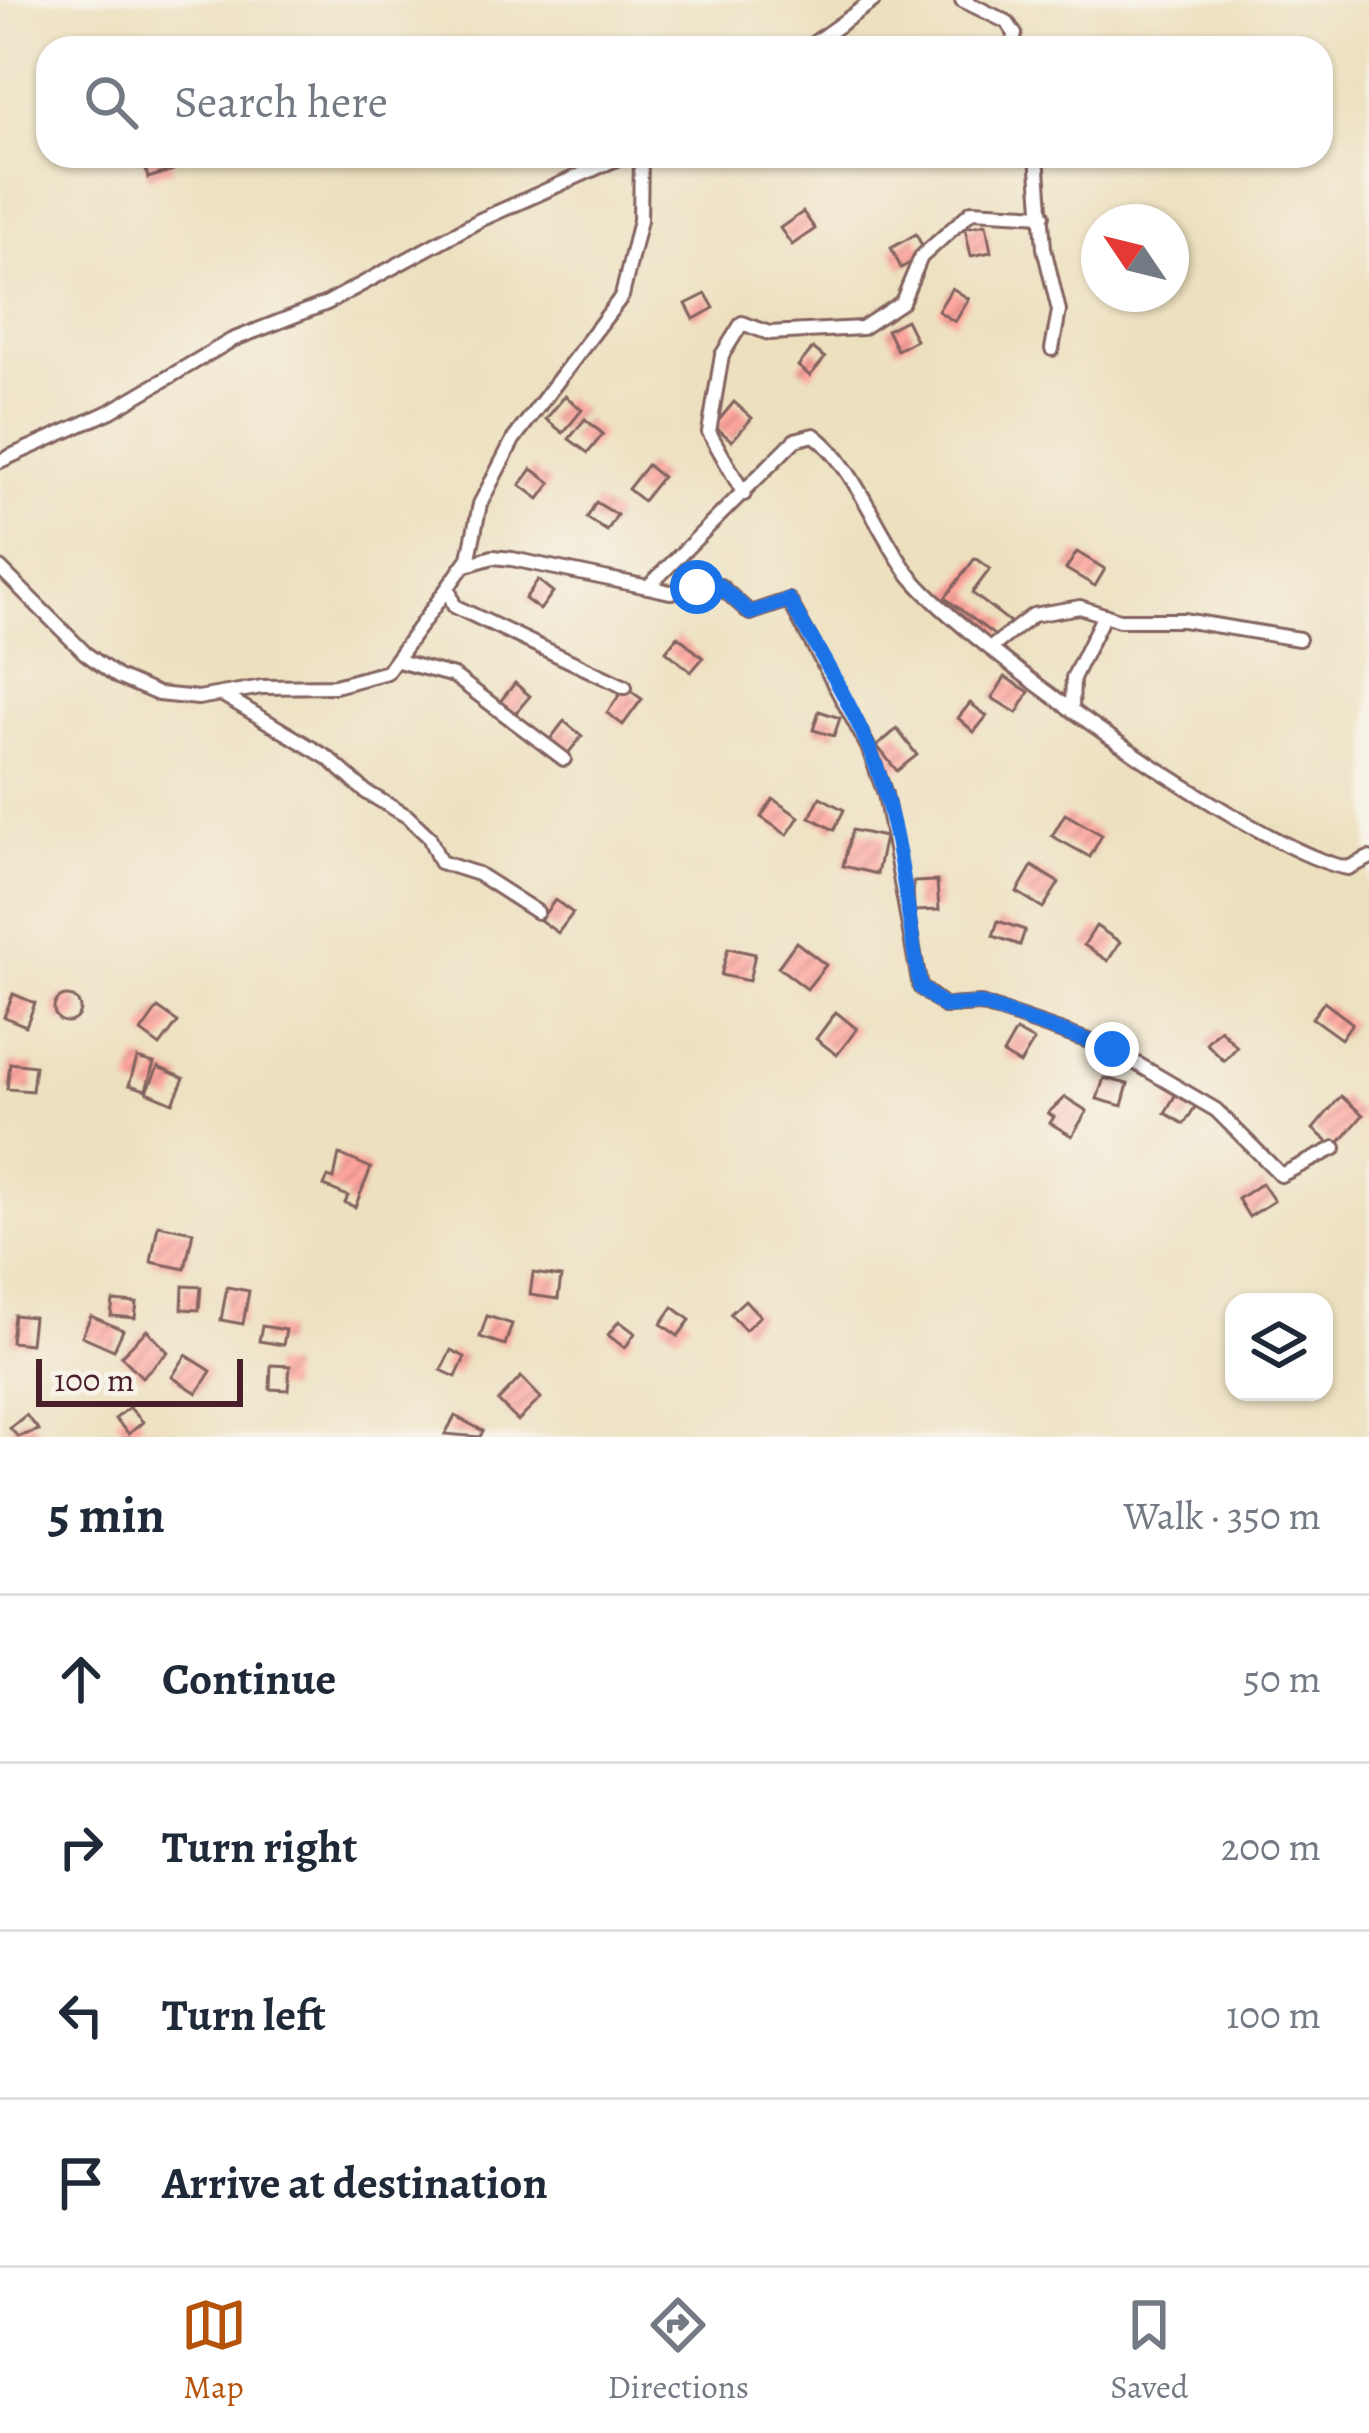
<!DOCTYPE html>
<meta charset="utf-8">
<style>
:root{--surface:#fff;--page:#f2f2f3;--text:#1f2937;--muted:#747a83;--line:#e0e1e3;--accent:#b45309}
body{margin:0;font-family:Alegreya,serif;background:var(--page);color:var(--text)}
.controls{position:absolute;right:36px;bottom:36px;display:grid;overflow:hidden;border-radius:24px;box-shadow:0 3px 9px #0004}
.controls button{width:108px;height:108px;display:grid;place-items:center;padding:0;border:0;border-bottom:3px solid var(--line);background:var(--surface);color:var(--text);font:60px sans-serif}
.compass{position:absolute;left:1081px;top:204px;width:108px;height:108px;border-radius:50%;background:var(--surface);box-shadow:0 3px 9px #0004;rotate:305deg}
.scale{position:absolute;left:36px;bottom:30px;width:207px;box-sizing:border-box;padding-left:12px;border:6px solid #4a1f2b;border-top:0;font-size:33px;line-height:42px;white-space:nowrap;color:#4a1f2b;-webkit-text-stroke:9px #f7f3e8;paint-order:stroke}
.stop{position:absolute;width:36px;height:36px;margin:-27px;border:9px solid #1a73e8;border-radius:50%;background:#fff}
.stop.end{background:#1a73e8;border-color:#fff;box-shadow:0 3px 12px #0008}
.list{margin:0;padding:0;list-style:none}
h2{display:flex;justify-content:space-between;align-items:center;height:156px;margin:0;padding:0 48px;font-size:51px}
h2 small{font-size:39px;font-weight:400;color:var(--muted)}
.list li{display:grid;grid-template-columns:78px 1fr auto;gap:36px;align-items:center;box-sizing:border-box;height:168px;padding:0 48px;border-top:3px solid var(--line)}
.list b{display:block;font-size:45px;white-space:nowrap}
.list em{font-size:39px;font-style:normal;color:var(--muted)}
.icon{flex:none;width:66px;height:66px;fill:none;stroke:currentColor;stroke-width:2;stroke-linecap:round;stroke-linejoin:round}
.map{position:relative;flex:none;width:1369px;height:1437px;overflow:hidden}
.search{position:absolute;background:var(--surface);box-shadow:0 3px 9px #0004;left:36px;right:36px;top:36px;height:132px;display:flex;align-items:center;gap:30px;box-sizing:border-box;padding:0 42px;border-radius:36px;color:var(--muted);font-size:45px}
.sheet{height:828px;background:var(--surface)}
nav{display:flex;justify-content:space-around;align-items:center;box-sizing:border-box;height:168px;border-top:3px solid var(--line);background:var(--surface);font-size:33px;color:var(--muted)}
nav a{display:grid;justify-items:center;gap:6px}
nav .on{color:var(--accent)}
.map>svg:first-child{display:block}
.building{fill:url(#building-hatch)}
.lines{fill:none;stroke-linecap:round;stroke-linejoin:round}
.street-casing{stroke:#83635f;stroke-width:18}
.street{stroke:#fff;stroke-width:12}
.route{stroke:#1a73e8;stroke-width:15}
</style>
<div class="map">
<svg width="1369" height="1437" viewBox="0 0 1369 1437">
<defs>
<pattern id="building-hatch" width="6" height="6" patternUnits="userSpaceOnUse" patternTransform="scale(3)"><rect width="6" height="6" fill="#fea59e"/><path d="M-1 1l2-2M0 6l6-6M5 7l2-2" fill="none" stroke="#d08681"/></pattern>
</defs>
<rect width="100%" height="100%" fill="#f7f3e8"/>
<filter id="ink" filterUnits="userSpaceOnUse"><feTurbulence type="fractalNoise" baseFrequency=".00833" numOctaves="2"/><feDisplacementMap in="SourceGraphic" scale="24" xChannelSelector="R" yChannelSelector="G"/><feConvolveMatrix kernelMatrix="1 2 1 2 8 2 1 2 1" color-interpolation-filters="sRGB"/></filter>
<filter id="wash" filterUnits="userSpaceOnUse"><feTurbulence type="fractalNoise" baseFrequency=".004" numOctaves="4" result="noise"/><feDisplacementMap in="SourceGraphic" scale="48" xChannelSelector="R" yChannelSelector="G"/><feGaussianBlur stdDeviation="2.7" result="paint"/><feColorMatrix in="noise" values="0 0 0 0 0 0 0 0 0 0 0 0 0 0 0 0 0 1.4 0 .05"/><feComposite in="paint" operator="in"/></filter>
<g filter="url(#wash)">
<rect width="100%" height="100%" fill="#ede0bf"/>
<g id="blocks">
<g class="building">
<polygon points="142,156 169,156 173,170 148,178"/>
<polygon points="803,212 815,229 792,245 780,228"/>
<polygon points="986,224 991,252 971,256 965,228"/>
<polygon points="916,234 926,254 901,268 891,248"/>
<polygon points="952,288 969,299 955,322 938,311"/>
<polygon points="706,294 714,308 694,319 686,304"/>
<polygon points="906,320 916,340 897,350 887,330"/>
<polygon points="813,348 825,358 810,376 798,366"/>
<polygon points="565,396 582,410 563,433 546,419"/>
<polygon points="734,402 752,418 732,441 714,426"/>
<polygon points="585,419 603,434 588,453 569,439"/>
<polygon points="647,465 662,477 643,501 628,489"/>
<polygon points="532,469 551,483 539,499 520,485"/>
<polygon points="596,502 617,515 607,531 587,518"/>
<polygon points="1077,552 1105,569 1095,586 1066,569"/>
<polygon points="975,558 990,569 972,593 1010,622 998,638 945,598"/>
<polygon points="538,580 553,592 540,610 525,599"/>
<polygon points="678,636 703,658 691,672 666,651"/>
<polygon points="1005,677 1029,692 1017,713 992,698"/>
<polygon points="515,683 530,696 509,721 494,709"/>
<polygon points="625,687 642,699 623,725 607,713"/>
<polygon points="970,703 987,716 974,732 958,718"/>
<polygon points="819,711 840,718 834,736 813,730"/>
<polygon points="564,721 582,736 566,756 548,742"/>
<polygon points="897,729 917,755 897,771 877,746"/>
<polygon points="820,797 844,810 834,830 810,817"/>
<polygon points="773,799 799,817 787,835 761,817"/>
<polygon points="1065,814 1102,835 1090,857 1052,836"/>
<polygon points="852,830 885,837 877,874 843,866"/>
<polygon points="1032,866 1059,883 1043,908 1017,892"/>
<polygon points="937,881 939,910 914,911 913,882"/>
<polygon points="555,900 573,913 558,933 540,920"/>
<polygon points="998,921 1025,930 1020,945 993,936"/>
<polygon points="1096,926 1120,942 1108,961 1084,945"/>
<polygon points="796,942 826,965 807,989 778,967"/>
<polygon points="728,948 755,954 749,981 721,975"/>
<polygon points="13,994 35,1003 26,1026 4,1017"/>
<circle cx="67" cy="1009" r="13"/>
<polygon points="1324,1002 1352,1023 1341,1039 1312,1018"/>
<polygon points="158,1008 178,1022 160,1046 141,1032"/>
<polygon points="836,1012 857,1029 837,1055 816,1039"/>
<polygon points="1220,1029 1237,1047 1224,1061 1206,1043"/>
<polygon points="1016,1031 1034,1041 1020,1064 1003,1054"/>
<polygon points="137,1058 154,1063 146,1090 129,1085"/>
<polygon points="10,1063 35,1066 32,1091 7,1089"/>
<polygon points="158,1067 184,1078 173,1103 147,1092"/>
<polygon points="1104,1078 1128,1084 1122,1106 1097,1099"/>
<polygon points="1177,1092 1197,1104 1184,1124 1165,1113"/>
<polygon points="1341,1096 1363,1115 1335,1148 1313,1129"/>
<polygon points="1065,1097 1087,1111 1072,1136 1050,1123 1054,1117 1048,1113"/>
<polygon points="339,1154 371,1168 355,1207 345,1203 348,1196 324,1186 328,1177 334,1179"/>
<polygon points="1262,1183 1274,1201 1249,1217 1238,1199"/>
<polygon points="158,1225 193,1232 185,1269 151,1262"/>
<polygon points="533,1273 561,1277 558,1299 530,1295"/>
<polygon points="183,1286 201,1287 199,1310 182,1309"/>
<polygon points="227,1287 249,1291 243,1324 221,1320"/>
<polygon points="745,1300 760,1316 745,1330 730,1314"/>
<polygon points="113,1301 137,1303 135,1318 111,1316"/>
<polygon points="673,1307 690,1320 678,1336 661,1324"/>
<polygon points="14,1315 33,1317 30,1344 11,1342"/>
<polygon points="91,1316 123,1330 114,1350 82,1336"/>
<polygon points="487,1316 512,1324 505,1345 480,1337"/>
<polygon points="619,1321 635,1333 625,1348 608,1335"/>
<polygon points="262,1326 286,1330 283,1345 259,1341"/>
<polygon points="147,1330 168,1352 142,1377 121,1356"/>
<polygon points="451,1350 465,1357 456,1377 441,1370"/>
<polygon points="186,1355 211,1371 197,1393 172,1377"/>
<polygon points="271,1365 290,1366 288,1390 270,1389"/>
<polygon points="521,1377 541,1398 518,1421 498,1401"/>
<polygon points="129,1407 143,1422 129,1434 115,1419"/>
<polygon points="26,1415 39,1430 18,1437 10,1428"/>
<polygon points="455,1416 483,1431 480,1437 445,1434"/>
</g>
</g>
</g>
<g filter="url(#ink)">
<use href="#blocks" fill-opacity="0" stroke="#83635f" stroke-width="3"/>
<g class="lines">
<defs>
<g id="street">
<polyline points="962,0 1007,22 1015,34 1012,48"/>
<polyline points="807,48 874,0"/>
<polyline points="1037,156 1044,248 1059,311 1052,349"/>
<polyline points="0,461 111,411 232,340 327,303 480,220 623,156"/>
<polyline points="744,494 709,432 722,355 742,323 769,333 862,328 902,302 921,257 972,211 1043,215"/>
<path d="M466,565L493,557L512,559L648,587L795,440L814,435C853,463 879,536 911,577C967,645 1264,855 1348,868L1369,858"/>
<polyline points="0,568 85,653 118,677 158,694 198,698 262,687 335,686 387,672 469,558 480,504 513,440 622,296 640,220 641,156"/>
<polyline points="648,587 670,592 720,586 750,613 789,600 868,747 885,794 920,987 945,1006 981,1004 1112,1049 1216,1110 1281,1175 1335,1148"/>
<polyline points="449,590 454,606 625,687"/>
<polyline points="992,647 1033,615 1080,607 1119,620 1183,620 1299,639"/>
<polyline points="398,661 454,676 564,759"/>
<polyline points="223,695 328,758 366,792 407,816 429,837 440,862 478,874 537,912"/>
<polyline points="1072,708 1073,678 1104,615"/>
</g>
</defs>
<use href="#street" class="street-casing"/>
<use href="#street" class="street"/>
</g>
</g>
<g class="lines" filter="url(#ink)">
<path class="route" d="M697,587L720,586L750,613L789,600C824,660 866,726 885,793C903,856 909,923 920,987L944,1006L981,1004L1112,1049"/>
</g>
</svg>
<div class="controls">
<button><svg class="icon" aria-label="layers" viewBox="0 0 24 24"><path d="M12 4l9 5-9 5-9-5zM3 14l9 5 9-5"/></svg></button>
</div>
<svg class="compass" viewBox="-18 -18 36 36"><path d="M0-13l5 13h-10z" fill="#e53935"/><path d="M0 13l5-13h-10z" fill="#747a83"/></svg>
<div class="scale">100 m</div>
<div class="stop" style="left:697px;top:587px"></div>
<div class="stop end" style="left:1112px;top:1049px"></div>
<div class="search"><svg class="icon" aria-label="search" viewBox="0 0 24 24"><circle cx="10" cy="10" r="6"/><path d="M15 15l6 6"/></svg>Search here</div>
</div>
<section class="sheet">
<h2>5 min<small>Walk · 350 m</small></h2>
<ul class="list">
<li><svg class="icon" aria-label="ahead" viewBox="0 0 24 24"><path d="M12 20V5M6 11l6-6 6 6"/></svg><div><b>Continue</b></div><em>50 m</em></li>
<li><svg class="icon" aria-label="right" viewBox="0 0 24 24"><path d="M7 20v-9h11M14 6l5 5-5 5"/></svg><div><b>Turn right</b></div><em>200 m</em></li>
<li><svg class="icon" aria-label="left" viewBox="0 0 24 24"><path d="M17 20v-9H6M10 6l-5 5 5 5"/></svg><div><b>Turn left</b></div><em>100 m</em></li>
<li><svg class="icon" aria-label="arrive" viewBox="0 0 24 24"><path d="M6 21V4h12l-3 4 3 4H6"/></svg><div><b>Arrive at destination</b></div></li>
</ul>
</section>
<nav>
<a class="on"><svg class="icon" aria-label="map" viewBox="0 0 24 24"><path d="M3 6l6-2 6 2 6-2v14l-6 2-6-2-6 2zM9 4v14M15 6v14"/></svg>Map</a>
<a><svg class="icon" aria-label="directions" viewBox="0 0 24 24"><path d="M12 3l9 9-9 9-9-9zM9 14v-3h6M13 9l2 2-2 2"/></svg>Directions</a>
<a><svg class="icon" aria-label="saved" viewBox="0 0 24 24"><path d="M7 4h10v16l-5-4-5 4z"/></svg>Saved</a>
</nav>
